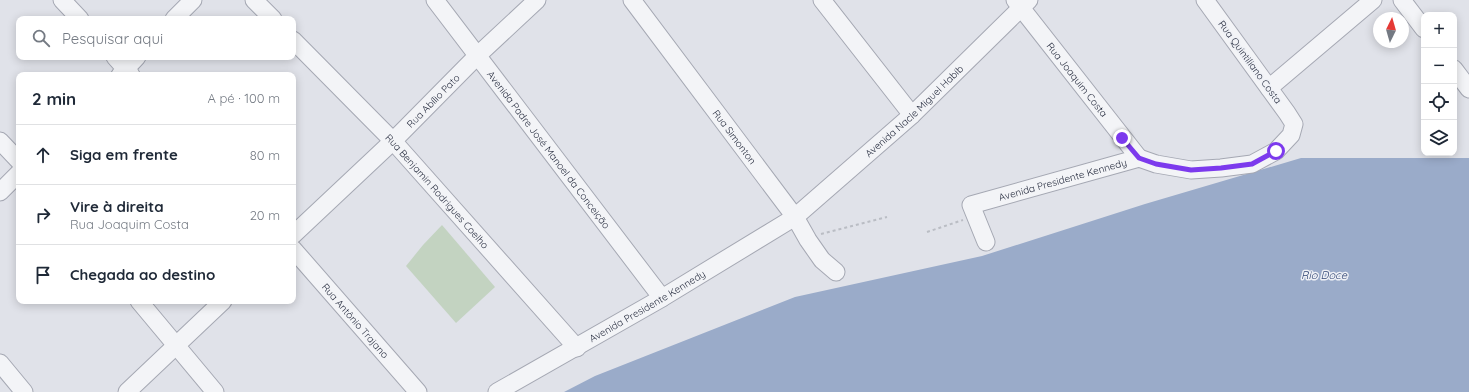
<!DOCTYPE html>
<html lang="pt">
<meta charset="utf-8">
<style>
:root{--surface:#fff;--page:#f2f2f3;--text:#1f2937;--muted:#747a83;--line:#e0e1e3}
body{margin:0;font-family:Quicksand,sans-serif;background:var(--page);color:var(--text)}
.controls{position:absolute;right:12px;top:12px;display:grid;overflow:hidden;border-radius:8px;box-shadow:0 2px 10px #0003}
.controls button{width:36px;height:36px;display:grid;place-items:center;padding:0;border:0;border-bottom:1px solid var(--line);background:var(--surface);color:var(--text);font:20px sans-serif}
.compass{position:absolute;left:1373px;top:12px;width:36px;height:36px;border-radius:50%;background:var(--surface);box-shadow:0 2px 10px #0003;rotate:5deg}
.stop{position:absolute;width:12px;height:12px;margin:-9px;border:3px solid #7c3aed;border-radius:50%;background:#fff}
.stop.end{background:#7c3aed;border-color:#fff;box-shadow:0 1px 4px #0008}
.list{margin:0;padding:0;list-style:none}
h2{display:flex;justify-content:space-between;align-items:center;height:52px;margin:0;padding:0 16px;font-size:17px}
h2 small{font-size:13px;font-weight:400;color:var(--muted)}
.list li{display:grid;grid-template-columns:26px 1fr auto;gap:12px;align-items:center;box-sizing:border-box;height:60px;padding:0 16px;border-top:1px solid var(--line)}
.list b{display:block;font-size:15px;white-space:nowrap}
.list p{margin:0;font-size:13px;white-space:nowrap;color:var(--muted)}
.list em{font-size:13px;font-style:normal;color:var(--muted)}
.icon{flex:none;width:22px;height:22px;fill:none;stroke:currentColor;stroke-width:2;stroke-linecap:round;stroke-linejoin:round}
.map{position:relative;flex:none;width:1469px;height:392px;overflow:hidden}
.search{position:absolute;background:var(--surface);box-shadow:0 2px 10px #0003;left:16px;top:16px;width:280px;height:44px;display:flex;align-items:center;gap:10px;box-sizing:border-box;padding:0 14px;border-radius:8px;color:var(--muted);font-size:15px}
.panel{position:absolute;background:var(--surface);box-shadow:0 2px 10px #0003;left:16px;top:72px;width:280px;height:232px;border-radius:8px}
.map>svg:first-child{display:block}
.green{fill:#c3d3c1}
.water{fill:#9aabc9}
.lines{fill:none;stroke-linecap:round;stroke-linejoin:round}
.minor-casing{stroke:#a5a8b3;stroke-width:19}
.path{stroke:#babdc4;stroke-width:2;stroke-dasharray:3 3;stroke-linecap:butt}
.minor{stroke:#f3f4f7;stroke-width:17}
.route{stroke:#7c3aed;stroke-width:5}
.labels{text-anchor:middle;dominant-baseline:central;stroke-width:3;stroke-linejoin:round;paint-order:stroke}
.street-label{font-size:10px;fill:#282e40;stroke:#eff1f6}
.water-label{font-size:11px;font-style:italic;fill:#324775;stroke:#eff1f6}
</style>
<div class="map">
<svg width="1469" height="392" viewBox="0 0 1469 392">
<rect width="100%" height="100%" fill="#e0e2e9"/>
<polygon class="green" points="442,225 495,287 456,323 406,266 423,245"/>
<polygon class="water" points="1301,158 1469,158 1469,392 564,392 595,376 795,297 982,256 1145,204"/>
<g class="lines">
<defs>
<g id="minor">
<polyline points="62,0 80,19"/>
<polyline points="254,0 273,19"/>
<path id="s1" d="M435,0L662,298"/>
<path id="s2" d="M632,0L795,217L808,240L822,260L836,272"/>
<polyline points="822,0 912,115"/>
<path id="s3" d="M1015,0L1139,158"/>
<polyline points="1402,0 1424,29"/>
<polyline points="174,19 193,0"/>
<path id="s4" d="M293,40L393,141L577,348"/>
<polyline points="115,57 131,75"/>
<polyline points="1454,69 1469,89"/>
<polyline points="120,75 137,57"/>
<polyline points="1269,88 1373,0"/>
<polyline points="0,141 19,161"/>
<polyline points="0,192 19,173"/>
<path id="s5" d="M293,235L393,141L478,55L537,0"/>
<path id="s6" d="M986,242L971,205L1139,158L1156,164L1191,170L1221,168L1252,164L1276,151L1291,135L1294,124L1287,113L1205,0"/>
<path id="s7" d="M293,249L418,392"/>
<polyline points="139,301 215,392"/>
<polyline points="0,363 24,392"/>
<polyline points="127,392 223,301"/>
<path id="s8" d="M497,392L662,298L795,217L912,115L1029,0"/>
</g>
</defs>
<use href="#minor" class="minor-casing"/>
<g class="path">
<polyline points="927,232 963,220"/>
<polyline points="821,234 887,217"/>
</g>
<use href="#minor" class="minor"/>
</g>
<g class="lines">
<polyline class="route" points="1122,138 1139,158 1156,164 1191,170 1221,168 1252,164 1276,151"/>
</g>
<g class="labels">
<g class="street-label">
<text transform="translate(1250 62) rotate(54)">Rua Quintiliano Costa</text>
<text stroke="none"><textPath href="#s3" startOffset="101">Rua Joaquim Costa</textPath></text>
<text stroke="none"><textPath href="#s5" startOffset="194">Rua Abílio Pato</textPath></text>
<text stroke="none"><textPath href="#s8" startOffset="505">Avenida Nacle Miguel Habib</textPath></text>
<text stroke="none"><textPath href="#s2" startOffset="171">Rua Simonton</textPath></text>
<text stroke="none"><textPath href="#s1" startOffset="188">Avenida Padre José Manoel da Conceição</textPath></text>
<text stroke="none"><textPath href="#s6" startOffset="135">Avenida Presidente Kennedy</textPath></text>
<text stroke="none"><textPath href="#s4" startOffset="209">Rua Benjamin Rodrigues Coelho</textPath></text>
<text stroke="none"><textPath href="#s8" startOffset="173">Avenida Presidente Kennedy</textPath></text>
<text stroke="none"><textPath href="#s7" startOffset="95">Rua Antônio Trajano</textPath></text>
</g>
<g class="water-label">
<text x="1324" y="275">Rio Doce</text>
</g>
</g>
</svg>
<div class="controls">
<button>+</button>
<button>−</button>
<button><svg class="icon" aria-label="locate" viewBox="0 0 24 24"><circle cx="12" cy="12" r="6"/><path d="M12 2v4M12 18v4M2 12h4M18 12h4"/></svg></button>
<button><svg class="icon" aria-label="layers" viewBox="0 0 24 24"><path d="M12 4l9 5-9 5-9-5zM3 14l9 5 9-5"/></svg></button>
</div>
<svg class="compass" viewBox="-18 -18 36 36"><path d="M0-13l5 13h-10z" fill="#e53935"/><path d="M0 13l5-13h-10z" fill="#747a83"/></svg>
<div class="stop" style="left:1276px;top:151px"></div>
<div class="stop end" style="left:1122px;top:138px"></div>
<div class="search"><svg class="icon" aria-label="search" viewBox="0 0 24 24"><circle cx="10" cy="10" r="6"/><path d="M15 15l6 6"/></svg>Pesquisar aqui</div>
<section class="panel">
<h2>2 min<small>A pé · 100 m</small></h2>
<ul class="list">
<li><svg class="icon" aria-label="ahead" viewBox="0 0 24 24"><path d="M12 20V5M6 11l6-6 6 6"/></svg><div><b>Siga em frente</b></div><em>80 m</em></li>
<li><svg class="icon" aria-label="right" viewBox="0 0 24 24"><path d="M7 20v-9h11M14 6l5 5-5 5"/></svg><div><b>Vire à direita</b><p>Rua Joaquim Costa</p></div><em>20 m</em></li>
<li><svg class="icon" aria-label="arrive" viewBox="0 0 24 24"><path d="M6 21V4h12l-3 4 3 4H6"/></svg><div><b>Chegada ao destino</b></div></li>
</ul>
</section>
</div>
